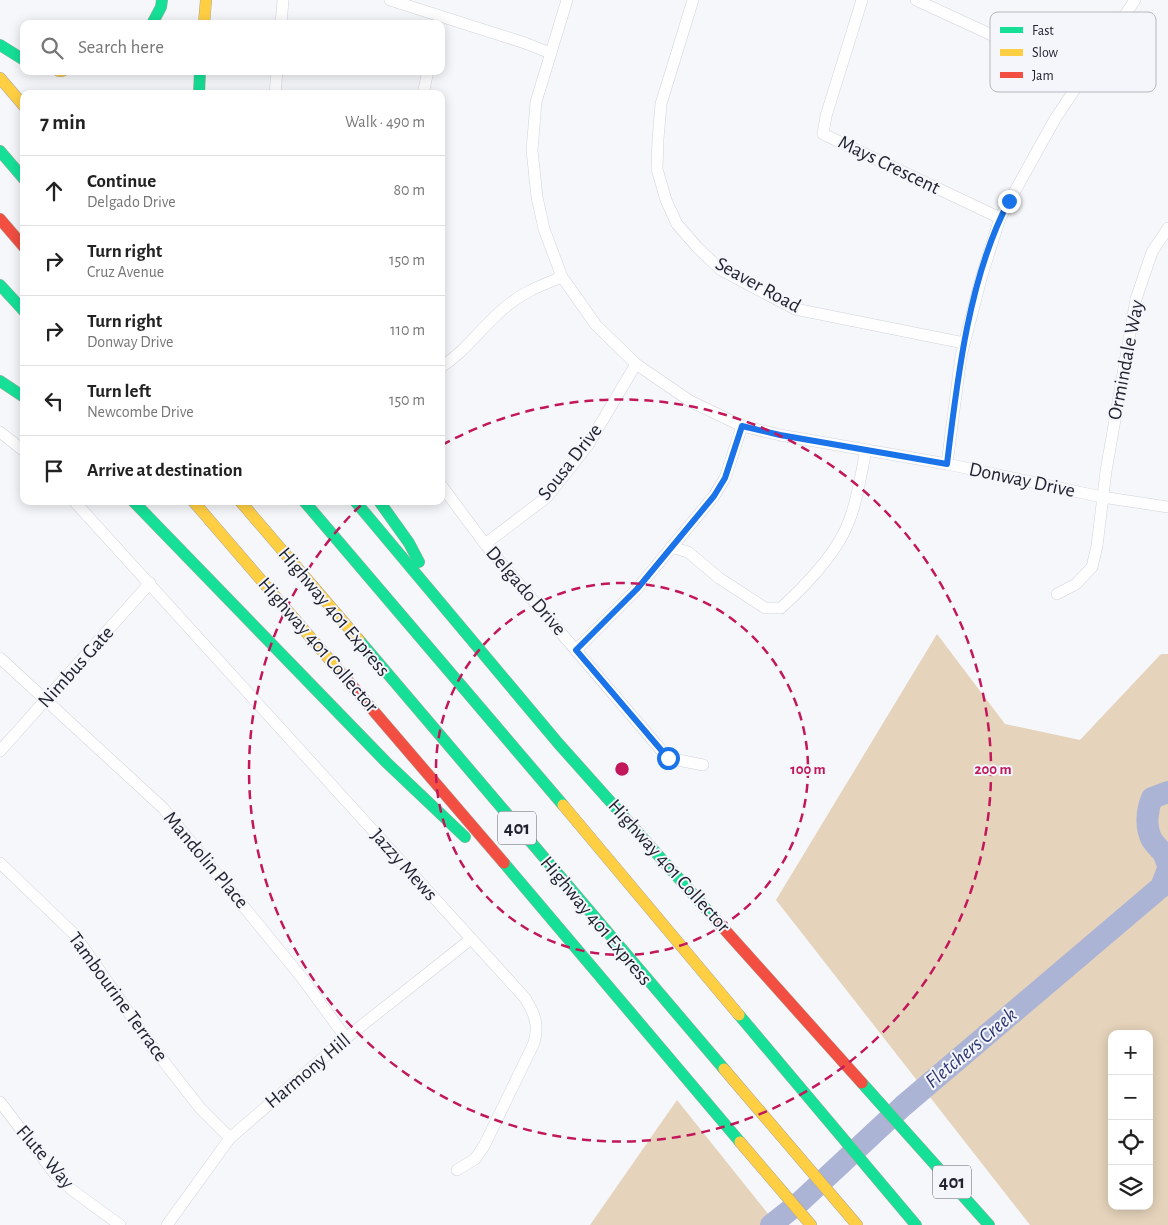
<!DOCTYPE html>
<meta charset="utf-8">
<style>
:root{--surface:#fff;--page:#f6f6f6;--text:#222;--muted:#767676;--line:#e0e0e0}
body{margin:0;font-family:"Alegreya Sans",sans-serif;background:var(--page);color:var(--text)}
.controls{position:absolute;right:15px;bottom:15px;display:grid;overflow:hidden;border-radius:10px;box-shadow:0 2px 12px #0003}
.controls button{width:45px;height:45px;display:grid;place-items:center;padding:0;border:0;border-bottom:1px solid var(--line);background:var(--surface);color:var(--text);font:25px sans-serif}
.stop{position:absolute;width:15px;height:15px;margin:-11px;border:4px solid #1a73e8;border-radius:50%;background:#fff}
.stop.end{background:#1a73e8;border-color:#fff;box-shadow:0 1px 5px #0008}
.list{margin:0;padding:0;list-style:none}
h2{display:flex;justify-content:space-between;align-items:center;height:65px;margin:0;padding:0 20px;font-size:21px}
h2 small{font-size:16px;font-weight:400;color:var(--muted)}
.list li{display:grid;grid-template-columns:32px 1fr auto;gap:15px;align-items:center;box-sizing:border-box;height:70px;padding:0 20px;border-top:1px solid var(--line)}
.list b{display:block;font-size:19px;white-space:nowrap}
.list p{margin:0;font-size:16px;white-space:nowrap;color:var(--muted)}
.list em{font-size:16px;font-style:normal;color:var(--muted)}
.icon{flex:none;width:28px;height:28px;fill:none;stroke:currentColor;stroke-width:2;stroke-linecap:round;stroke-linejoin:round}
.map{position:relative;flex:none;width:1168px;height:1225px;overflow:hidden}
.search{position:absolute;background:var(--surface);box-shadow:0 2px 12px #0003;left:20px;top:20px;width:425px;height:55px;display:flex;align-items:center;gap:12px;box-sizing:border-box;padding:0 18px;border-radius:10px;color:var(--muted);font-size:19px}
.panel{position:absolute;background:var(--surface);box-shadow:0 2px 12px #0003;left:20px;top:90px;width:425px;height:415px;border-radius:10px}
.map>svg:first-child{display:block}
.forest{fill:#e5d3bb;fill-rule:evenodd}
.lines{fill:none;stroke-linecap:round;stroke-linejoin:round}
.river{stroke:#acb4d6;stroke-width:22}
.street-casing{stroke:#d1d3db;stroke-width:12}
.fast-casing{stroke:#aea79c;stroke-width:12}
.slow-casing{stroke:#aea79c;stroke-width:12}
.jam-casing{stroke:#aea79c;stroke-width:12}
.street{stroke:#fefefe;stroke-width:11}
.fast{stroke:#16e098;stroke-width:11}
.slow{stroke:#ffcf43;stroke-width:11}
.jam{stroke:#f24e42;stroke-width:11}
.route{stroke:#1a73e8;stroke-width:6}
.ring{fill:none;stroke:#c2185b;stroke-width:2.5;stroke-dasharray:9 6}
.labels{text-anchor:middle;dominant-baseline:central;stroke-width:4;stroke-linejoin:round;paint-order:stroke}
.shield{fill:#f4f6fc;stroke:#60626c;stroke-width:1}
.shield-label{font-size:19px;font-weight:bold;fill:#21232f}
.street-label{font-size:20px;fill:#21232f;stroke:#f4f6fc}
.water-label{font-size:21px;font-style:italic;fill:#2e3772;stroke:#f4f6fc}
.key{fill:#f4f6fc;stroke:#b5b7be;stroke-width:1}
.key-label{font-size:14px;fill:#21232f}
.centre{fill:#c2185b;stroke:#f4f6fc;stroke-width:2.5}
.ring-label{font-size:15px;text-anchor:middle;font-weight:bold;fill:#c2185b;stroke:#f4f6fc;stroke-width:4;stroke-linejoin:round;paint-order:stroke}
</style>
<div class="map">
<svg width="1168" height="1225" viewBox="0 0 1168 1225">
<rect width="100%" height="100%" fill="#f6f7fa"/>
<g class="forest">
<path d="M937,634L1005,724L1080,740L1161,654H1168V1225H1030L776,900ZM1112,1034H1149V1206H1112Z"/>
<polygon points="677,1100 777,1225 590,1225"/>
</g>
<g class="lines">
<g class="river">
<path d="M1168,792L1152,798C1147,810 1145,827 1152,840C1161,853 1163,848 1168,866"/>
<polyline points="771,1225 800,1202 903,1106 1161,887 1168,869"/>
</g>
<defs>
<g id="street">
<polyline points="390,0 525,43 550,53"/>
<polyline points="567,0 536,102 532,150 537,197 544,229 562,277 596,325 636,364 690,401 742,426 780,435 947,464 1102,497 1168,507"/>
<polyline points="693,0 661,104 658,139 657,169 666,200 677,224 697,247 721,270 795,309 964,343"/>
<polyline points="862,0 826,116 823,134 1000,218"/>
<polyline points="916,0 1007,42 1076,85"/>
<polyline points="281,24 283,0"/>
<polyline points="275,94 277,71"/>
<polyline points="423,94 428,71"/>
<path d="M441,367C465,352 480,329 501,311C519,294 539,286 562,277"/>
<polyline points="0,432 24,451"/>
<polyline points="947,464 961,356 982,275 1000,218 1055,119 1135,0"/>
<polyline points="441,485 485,544 668,758 703,765"/>
<path d="M74,501L525,998C535,1014 539,1025 534,1043L484,1146L475,1159L457,1170"/>
<polyline points="485,544 547,497 588,445 636,364"/>
<path d="M671,547L688,552L719,578L765,608H781C805,586 838,552 849,521C858,499 861,473 866,450"/>
<polyline points="1057,594 1076,584 1092,567 1097,546 1106,471 1136,299 1152,252 1168,228"/>
<polyline points="576,650 637,589 714,496 725,478 742,426"/>
<polyline points="0,658 163,808 302,978 346,1038"/>
<polyline points="0,751 150,583"/>
<polyline points="0,863 74,934 154,1049 200,1108 230,1138"/>
<polyline points="0,1102 55,1174 72,1190 120,1225"/>
<polyline points="167,1225 230,1138 346,1038 471,939"/>
</g>
<g id="fast">
<polyline points="152,24 161,7 162,0"/>
<polyline points="0,45 24,60"/>
<polyline points="199,94 200,71"/>
<polyline points="0,151 24,179"/>
<polyline points="0,285 24,311"/>
<polyline points="0,381 24,397"/>
<polyline points="133,501 387,763 465,837"/>
<polyline points="304,501 563,805"/>
<polyline points="355,501 558,743 716,920"/>
<polyline points="379,501 409,543 419,562"/>
<polyline points="359,640 724,1069"/>
<polyline points="504,863 740,1142"/>
<polyline points="739,1015 916,1225"/>
<polyline points="862,1083 989,1225"/>
</g>
<g id="slow">
<polyline points="204,24 206,0"/>
<polyline points="59,71 62,71"/>
<polyline points="0,78 24,106"/>
<polyline points="193,501 342,674"/>
<polyline points="240,501 359,640"/>
<polyline points="563,805 739,1015"/>
<polyline points="724,1069 857,1225"/>
<polyline points="740,1142 811,1225"/>
</g>
<g id="jam">
<polyline points="0,219 24,247"/>
<polyline points="342,674 504,863"/>
<polyline points="716,920 862,1083"/>
</g>
</defs>
<use href="#street" class="street-casing"/>
<use href="#fast" class="fast-casing"/>
<use href="#slow" class="slow-casing"/>
<use href="#jam" class="jam-casing"/>
<use href="#street" class="street"/>
<use href="#fast" class="fast"/>
<use href="#slow" class="slow"/>
<use href="#jam" class="jam"/>
</g>
<g class="lines">
<path class="route" d="M668,758L576,650L637,589L714,496L725,478L742,426L780,435L947,464C957,380 969,276 1009,201"/>
</g>
<g class="ring">
<circle cx="622" cy="769" r="186"/>
<path d="M442 445A371 371 0 1 1 364 502"/>
</g>
<g class="labels">
<g class="shield">
<rect x="498" y="811.5" width="38" height="33" rx="4"/>
<rect x="933" y="1165.5" width="38" height="33" rx="4"/>
</g>
<g class="shield-label">
<text x="517" y="828">401</text>
<text x="952" y="1182">401</text>
</g>
<g class="street-label">
<text transform="translate(889 165) rotate(26)">Mays Crescent</text>
<text transform="translate(758 285) rotate(29)">Seaver Road</text>
<text transform="translate(1126 360) rotate(-79)">Ormindale Way</text>
<text transform="translate(570 462) rotate(-52)">Sousa Drive</text>
<text transform="translate(1022 480) rotate(12)">Donway Drive</text>
<text transform="translate(526 591) rotate(49)">Delgado Drive</text>
<text transform="translate(334 612) rotate(50)">Highway 401 Express</text>
<text transform="translate(318 645) rotate(49)">Highway 401 Collector</text>
<text transform="translate(76 667) rotate(-48)">Nimbus Gate</text>
<text transform="translate(206 860) rotate(50)">Mandolin Place</text>
<text transform="translate(404 865) rotate(48)">Jazzy Mews</text>
<text transform="translate(669 866) rotate(48)">Highway 401 Collector</text>
<text transform="translate(596 921) rotate(50)">Highway 401 Express</text>
<text transform="translate(118 997) rotate(54)">Tambourine Terrace</text>
<text transform="translate(308 1071) rotate(-40)">Harmony Hill</text>
<text transform="translate(45 1157) rotate(49)">Flute Way</text>
</g>
<g class="water-label">
<text transform="translate(971 1048) rotate(-40)">Fletchers Creek</text>
</g>
</g>
<rect x="990" y="12" width="166" height="80" rx="8" class="key"/>
<rect x="1000" y="27" width="23" height="6" fill="#16e098"/>
<rect x="1000" y="49" width="23" height="7" fill="#ffcf43"/>
<rect x="1000" y="72" width="23" height="6" fill="#f24e42"/>
<g class="key-label">
<text x="1032" y="35">Fast</text>
<text x="1032" y="57">Slow</text>
<text x="1032" y="80">Jam</text>
</g>
<circle cx="622" cy="769" r="8" class="centre"/>
<g class="ring-label">
<text x="808" y="774">100 m</text>
<text x="993" y="774">200 m</text>
</g>
</svg>
<div class="controls">
<button>+</button>
<button>−</button>
<button><svg class="icon" aria-label="locate" viewBox="0 0 24 24"><circle cx="12" cy="12" r="6"/><path d="M12 2v4M12 18v4M2 12h4M18 12h4"/></svg></button>
<button><svg class="icon" aria-label="layers" viewBox="0 0 24 24"><path d="M12 4l9 5-9 5-9-5zM3 14l9 5 9-5"/></svg></button>
</div>
<div class="stop" style="left:668px;top:758px"></div>
<div class="stop end" style="left:1009px;top:201px"></div>
<div class="search"><svg class="icon" aria-label="search" viewBox="0 0 24 24"><circle cx="10" cy="10" r="6"/><path d="M15 15l6 6"/></svg>Search here</div>
<section class="panel">
<h2>7 min<small>Walk · 490 m</small></h2>
<ul class="list">
<li><svg class="icon" aria-label="ahead" viewBox="0 0 24 24"><path d="M12 20V5M6 11l6-6 6 6"/></svg><div><b>Continue</b><p>Delgado Drive</p></div><em>80 m</em></li>
<li><svg class="icon" aria-label="right" viewBox="0 0 24 24"><path d="M7 20v-9h11M14 6l5 5-5 5"/></svg><div><b>Turn right</b><p>Cruz Avenue</p></div><em>150 m</em></li>
<li><svg class="icon" aria-label="right" viewBox="0 0 24 24"><path d="M7 20v-9h11M14 6l5 5-5 5"/></svg><div><b>Turn right</b><p>Donway Drive</p></div><em>110 m</em></li>
<li><svg class="icon" aria-label="left" viewBox="0 0 24 24"><path d="M17 20v-9H6M10 6l-5 5 5 5"/></svg><div><b>Turn left</b><p>Newcombe Drive</p></div><em>150 m</em></li>
<li><svg class="icon" aria-label="arrive" viewBox="0 0 24 24"><path d="M6 21V4h12l-3 4 3 4H6"/></svg><div><b>Arrive at destination</b></div></li>
</ul>
</section>
</div>
